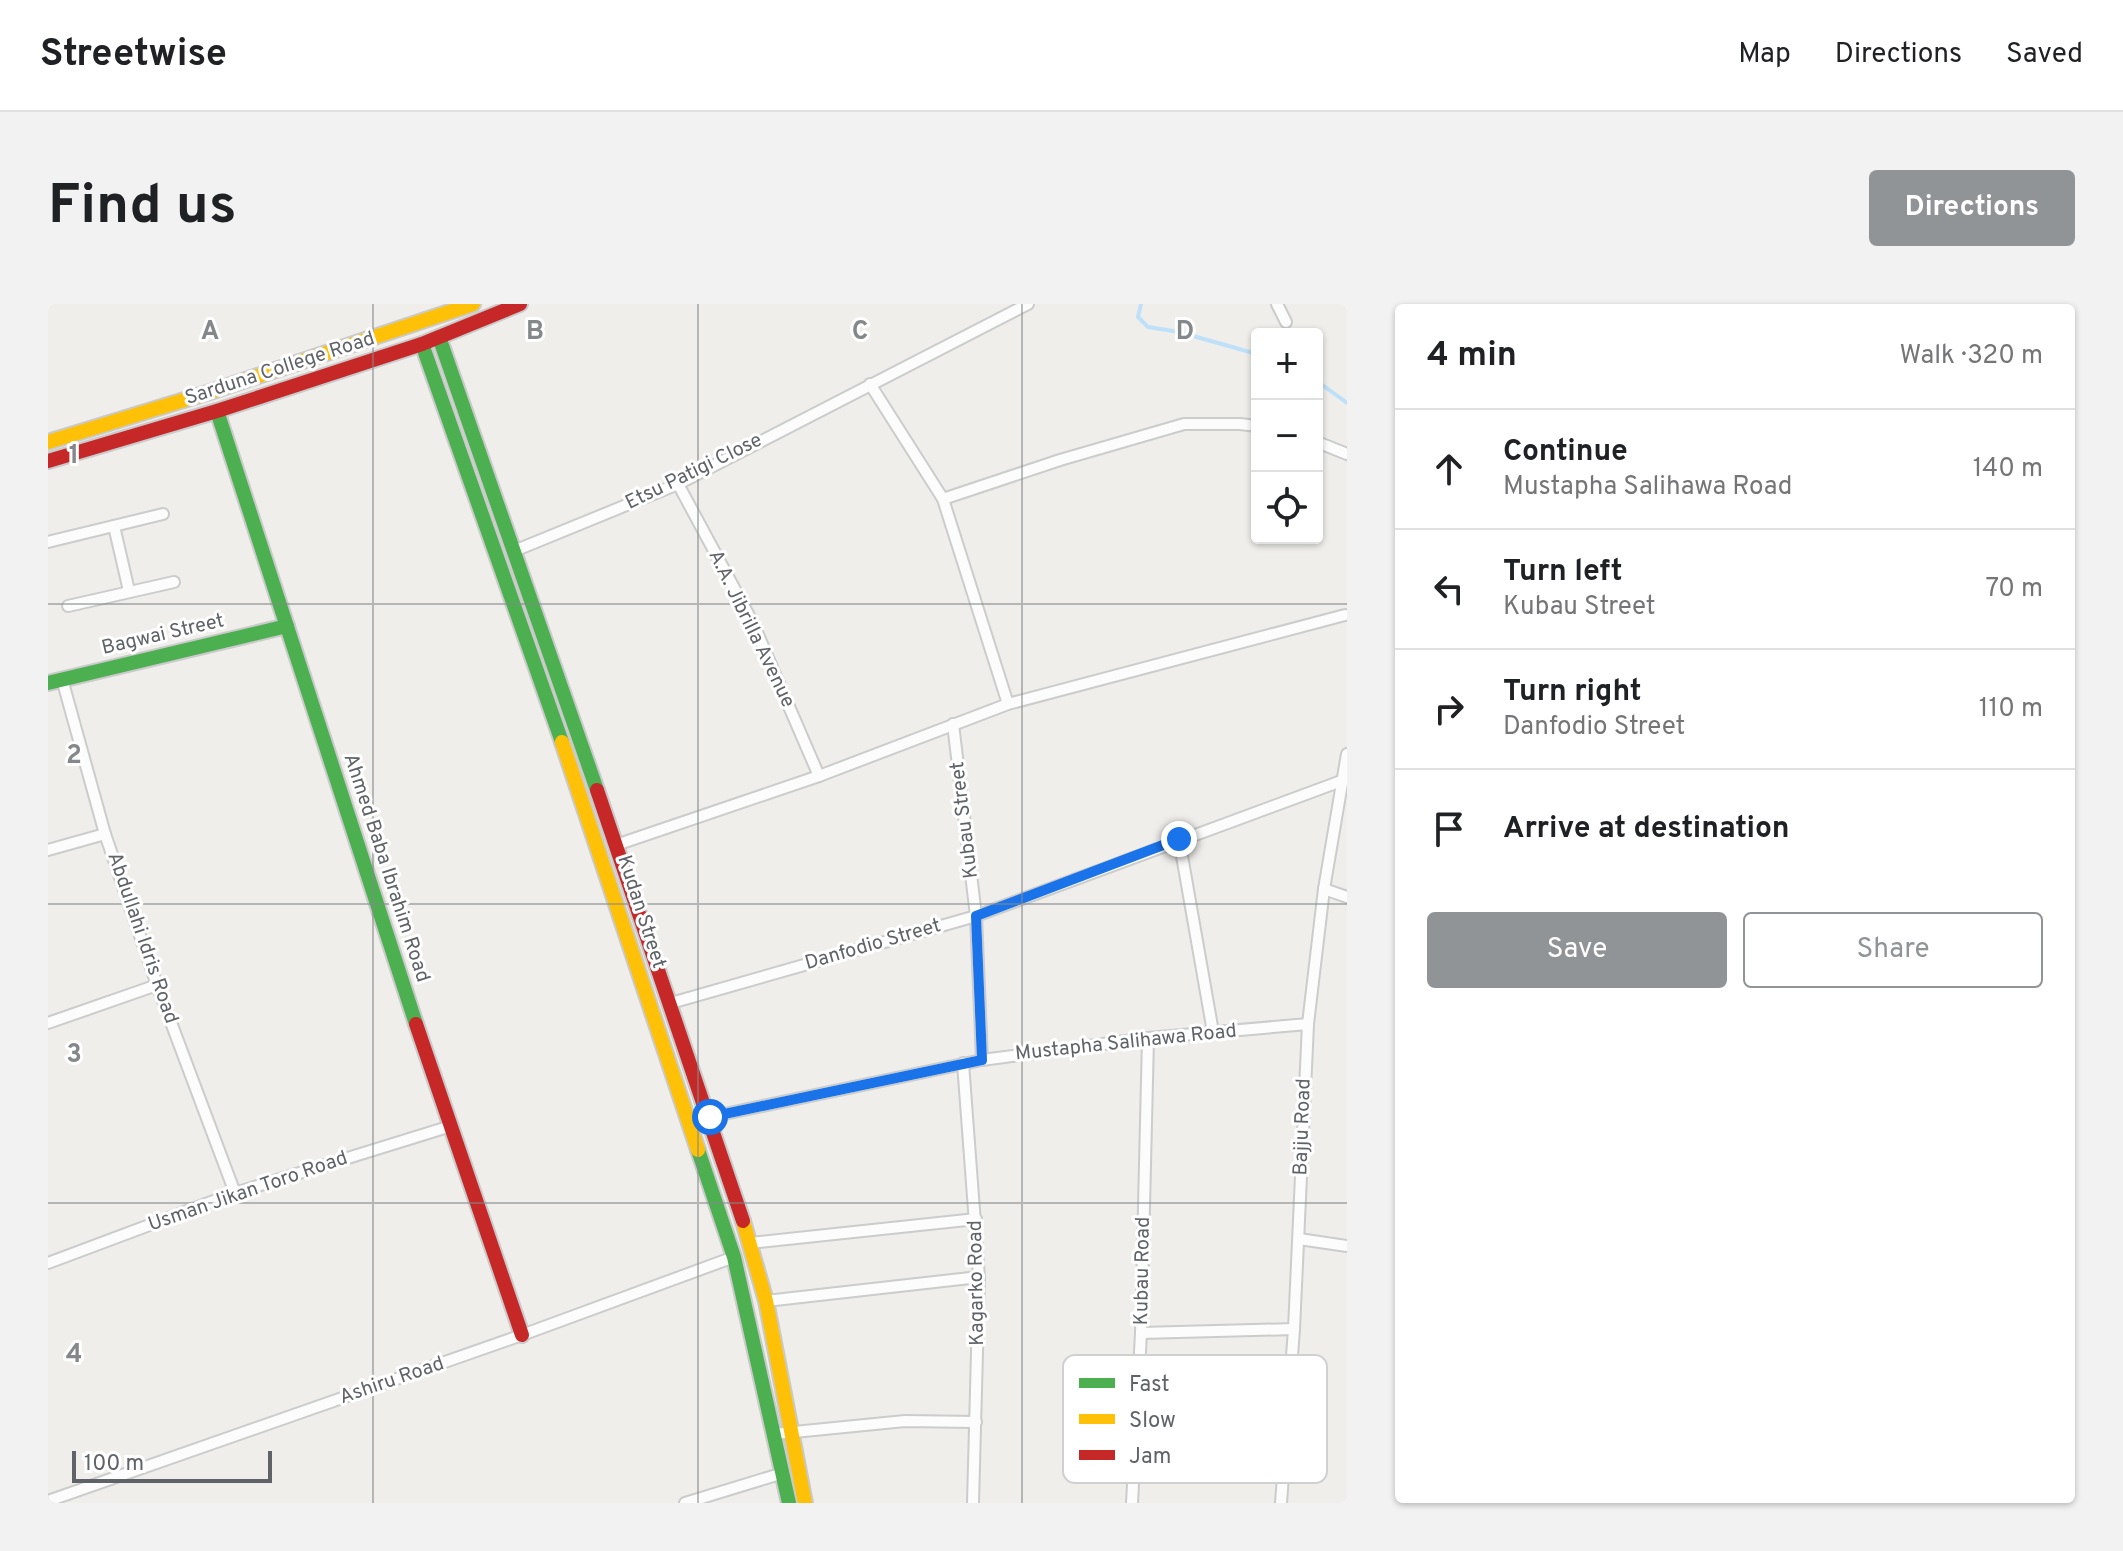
<!DOCTYPE html>
<meta charset="utf-8">
<style>
:root{--surface:#fff;--page:#f2f2f2;--text:#202124;--muted:#757577;--line:#e0e0e0;--accent:#919496}
body{margin:0;font-family:Overpass,sans-serif;background:var(--page);color:var(--text)}
.controls{position:absolute;right:24px;top:24px;display:grid;overflow:hidden;border-radius:8px;box-shadow:0 2px 6px #0004}
.controls button{width:72px;height:72px;display:grid;place-items:center;padding:0;border:0;border-bottom:2px solid var(--line);background:var(--surface);color:var(--text);font:40px sans-serif}
.scale{position:absolute;left:24px;bottom:20px;width:200px;box-sizing:border-box;padding-left:8px;border:4px solid #5f6368;border-top:0;font-size:22px;line-height:28px;white-space:nowrap;color:#5f6368;-webkit-text-stroke:6px #fff;paint-order:stroke}
.stop{position:absolute;width:24px;height:24px;margin:-18px;border:6px solid #1a73e8;border-radius:50%;background:#fff}
.stop.end{background:#1a73e8;border-color:#fff;box-shadow:0 2px 8px #0008}
.list{margin:0;padding:0;list-style:none}
h2{display:flex;justify-content:space-between;align-items:center;height:104px;margin:0;padding:0 32px;font-size:34px}
h2 small{font-size:26px;font-weight:400;color:var(--muted)}
.list li{display:grid;grid-template-columns:52px 1fr auto;gap:24px;align-items:center;box-sizing:border-box;height:120px;padding:0 32px;border-top:2px solid var(--line)}
.list b{display:block;font-size:30px;white-space:nowrap}
.list p{margin:0;font-size:26px;white-space:nowrap;color:var(--muted)}
.list em{font-size:26px;font-style:normal;color:var(--muted)}
.actions{display:flex;gap:16px;padding:24px 32px}
.actions a{flex:1;padding:18px 0;border:2px solid var(--accent);border-radius:8px;text-align:center;font-size:28px;color:var(--accent)}
.actions .main{background:var(--accent);color:#fff}
.icon{flex:none;width:44px;height:44px;fill:none;stroke:currentColor;stroke-width:2;stroke-linecap:round;stroke-linejoin:round}
.map{position:relative;flex:none;width:1299px;height:1199px;overflow:hidden;border-radius:8px}
header{display:flex;align-items:center;gap:48px;box-sizing:border-box;height:112px;padding:0 40px;background:var(--surface);border-bottom:2px solid var(--line)}
header strong{font-size:38px}
nav{display:flex;gap:44px;margin-inline-start:auto;font-size:28px}
.intro{display:flex;align-items:center;justify-content:space-between;box-sizing:border-box;height:192px;padding:0 48px}
h1{margin:0;font-size:56px}
.button{padding:20px 36px;border-radius:8px;background:var(--accent);color:#fff;font-size:28px;font-weight:700}
main{display:flex;gap:48px;padding:0 48px}
aside{flex:1;background:var(--surface);border-radius:8px;box-shadow:0 2px 6px #0004}
.map>svg:first-child{display:block}
.lines{fill:none;stroke-linecap:round;stroke-linejoin:round}
.stream{stroke:#bfe0f9;stroke-width:4}
.street-casing{stroke:#cbcccc;stroke-width:14}
.fast-casing{stroke:#cacacb;stroke-width:18}
.slow-casing{stroke:#cacacb;stroke-width:18}
.jam-casing{stroke:#cacacb;stroke-width:18}
.street{stroke:#fdfcfc;stroke-width:10}
.fast{stroke:#4caf50;stroke-width:14}
.slow{stroke:#ffc107;stroke-width:14}
.jam{stroke:#c62828;stroke-width:14}
.route{stroke:#1a73e8;stroke-width:10}
.grid{fill:none;stroke:#84888a;stroke-width:2;stroke-opacity:0.55}
.labels{text-anchor:middle;dominant-baseline:central;stroke-width:6;stroke-linejoin:round;paint-order:stroke}
.street-label{font-size:20px;fill:#5f6368;stroke:#fff}
.key{fill:#fff;stroke:#cfd0d2;stroke-width:2}
.key-label{font-size:22px;fill:#5f6368}
.grid-label{font-size:26px;text-anchor:middle;font-weight:bold;fill:#84888a;stroke:#fff;stroke-width:6;stroke-linejoin:round;paint-order:stroke}
</style>
<header>
<strong>Streetwise</strong>
<nav><a>Map</a><a>Directions</a><a>Saved</a></nav>
</header>
<div class="intro"><h1>Find us</h1><a class="button">Directions</a></div>
<main>
<div class="map">
<svg width="1299" height="1199" viewBox="0 0 1299 1199">
<rect width="100%" height="100%" fill="#efeeea"/>
<g class="lines">
<g class="stream">
<polyline points="1093,0 1090,13 1100,23 1131,28 1209,50"/>
<polyline points="1269,77 1299,99"/>
</g>
<defs>
<g id="street">
<polyline points="1229,0 1238,18"/>
<polyline points="822,80 895,195 960,400"/>
<polyline points="1269,138 1299,150"/>
<polyline points="630,180 705,319 771,472"/>
<polyline points="895,195 1012,156 1136,120 1192,120 1209,122"/>
<polyline points="66,222 81,287"/>
<polyline points="0,238 115,210"/>
<polyline points="466,247 630,180 980,0"/>
<polyline points="20,302 126,278"/>
<polyline points="14,375 57,530 109,681 187,889"/>
<polyline points="905,420 928,612 934,756"/>
<polyline points="1131,535 1165,728"/>
<polyline points="568,541 771,472 960,400 1297,311"/>
<polyline points="0,546 57,530"/>
<polyline points="1276,585 1299,593"/>
<polyline points="623,699 928,612 1296,476"/>
<polyline points="0,719 109,681"/>
<polyline points="915,759 931,973 925,1199"/>
<polyline points="662,813 934,756 1100,734 1260,720"/>
<polyline points="1251,935 1299,942"/>
<polyline points="702,939 928,915"/>
<polyline points="0,959 187,889 403,822"/>
<polyline points="718,997 931,973"/>
<polyline points="1093,1029 1246,1025"/>
<polyline points="726,1130 857,1117 928,1118"/>
<polyline points="0,1197 474,1031 686,953"/>
<polyline points="637,1199 735,1169"/>
<polyline points="1084,1199 1093,1029 1100,734"/>
<polyline points="1233,1199 1246,1025 1260,720 1276,585 1299,450"/>
</g>
<g id="fast">
<polyline points="391,33 549,486"/>
<polyline points="374,40 514,438"/>
<polyline points="169,107 368,720"/>
<polyline points="0,379 239,322"/>
<polyline points="650,846 686,953 741,1199"/>
</g>
<g id="slow">
<polyline points="0,138 162,88 425,0"/>
<polyline points="514,438 650,846"/>
<polyline points="695,917 718,997 757,1199"/>
</g>
<g id="jam">
<polyline points="0,157 169,107 374,40 472,0"/>
<polyline points="549,486 695,917"/>
<polyline points="368,720 474,1031"/>
</g>
</defs>
<use href="#street" class="street-casing"/>
<use href="#fast" class="fast-casing"/>
<use href="#slow" class="slow-casing"/>
<use href="#jam" class="jam-casing"/>
<use href="#street" class="street"/>
<use href="#fast" class="fast"/>
<use href="#slow" class="slow"/>
<use href="#jam" class="jam"/>
</g>
<g class="lines">
<polyline class="route" points="662,813 934,756 928,612 1131,535"/>
</g>
<path class="grid" d="M325,0V1199M650,0V1199M974,0V1199M0,300H1299M0,600H1299M0,899H1299"/>
<g class="labels">
<g class="street-label">
<text transform="translate(232 65) rotate(-18)">Sarduna College Road</text>
<text transform="translate(646 168) rotate(-26)">Etsu Patigi Close</text>
<text transform="translate(703 325) rotate(64)">A.A. Jibrilla Avenue</text>
<text transform="translate(115 331) rotate(-13)">Bagwai Street</text>
<text transform="translate(917 516) rotate(-97)">Kubau Street</text>
<text transform="translate(338 564) rotate(72)">Ahmed Baba Ibrahim Road</text>
<text transform="translate(593 608) rotate(72)">Kudan Street</text>
<text transform="translate(94 634) rotate(71)">Abdullahi Idris Road</text>
<text transform="translate(825 641) rotate(-16)">Danfodio Street</text>
<text transform="translate(1078 739) rotate(-6)">Mustapha Salihawa Road</text>
<text transform="translate(1255 823) rotate(-88)">Bajju Road</text>
<text transform="translate(200 888) rotate(-19)">Usman Jikan Toro Road</text>
<text transform="translate(1095 967) rotate(-89)">Kubau Road</text>
<text transform="translate(929 979) rotate(-91)">Kagarko Road</text>
<text transform="translate(344 1077) rotate(-19)">Ashiru Road</text>
</g>
</g>
<rect x="1015" y="1051" width="264" height="128" rx="12" class="key"/>
<rect x="1031" y="1074" width="36" height="10" fill="#4caf50"/>
<rect x="1031" y="1110" width="36" height="10" fill="#ffc107"/>
<rect x="1031" y="1146" width="36" height="10" fill="#c62828"/>
<g class="key-label">
<text x="1081" y="1087">Fast</text>
<text x="1081" y="1123">Slow</text>
<text x="1081" y="1159">Jam</text>
</g>
<g class="grid-label">
<text x="162" y="35">A</text>
<text x="487" y="35">B</text>
<text x="812" y="35">C</text>
<text x="1137" y="35">D</text>
<text x="26" y="159">1</text>
<text x="26" y="459">2</text>
<text x="26" y="758">3</text>
<text x="26" y="1058">4</text>
</g>
</svg>
<div class="controls">
<button>+</button>
<button>−</button>
<button><svg class="icon" aria-label="locate" viewBox="0 0 24 24"><circle cx="12" cy="12" r="6"/><path d="M12 2v4M12 18v4M2 12h4M18 12h4"/></svg></button>
</div>
<div class="scale">100 m</div>
<div class="stop" style="left:662px;top:813px"></div>
<div class="stop end" style="left:1131px;top:535px"></div>
</div>
<aside>
<h2>4 min<small>Walk · 320 m</small></h2>
<ul class="list">
<li><svg class="icon" aria-label="ahead" viewBox="0 0 24 24"><path d="M12 20V5M6 11l6-6 6 6"/></svg><div><b>Continue</b><p>Mustapha Salihawa Road</p></div><em>140 m</em></li>
<li><svg class="icon" aria-label="left" viewBox="0 0 24 24"><path d="M17 20v-9H6M10 6l-5 5 5 5"/></svg><div><b>Turn left</b><p>Kubau Street</p></div><em>70 m</em></li>
<li><svg class="icon" aria-label="right" viewBox="0 0 24 24"><path d="M7 20v-9h11M14 6l5 5-5 5"/></svg><div><b>Turn right</b><p>Danfodio Street</p></div><em>110 m</em></li>
<li><svg class="icon" aria-label="arrive" viewBox="0 0 24 24"><path d="M6 21V4h12l-3 4 3 4H6"/></svg><div><b>Arrive at destination</b></div></li>
</ul>
<div class="actions"><a class="main">Save</a><a>Share</a></div>
</aside>
</main>
